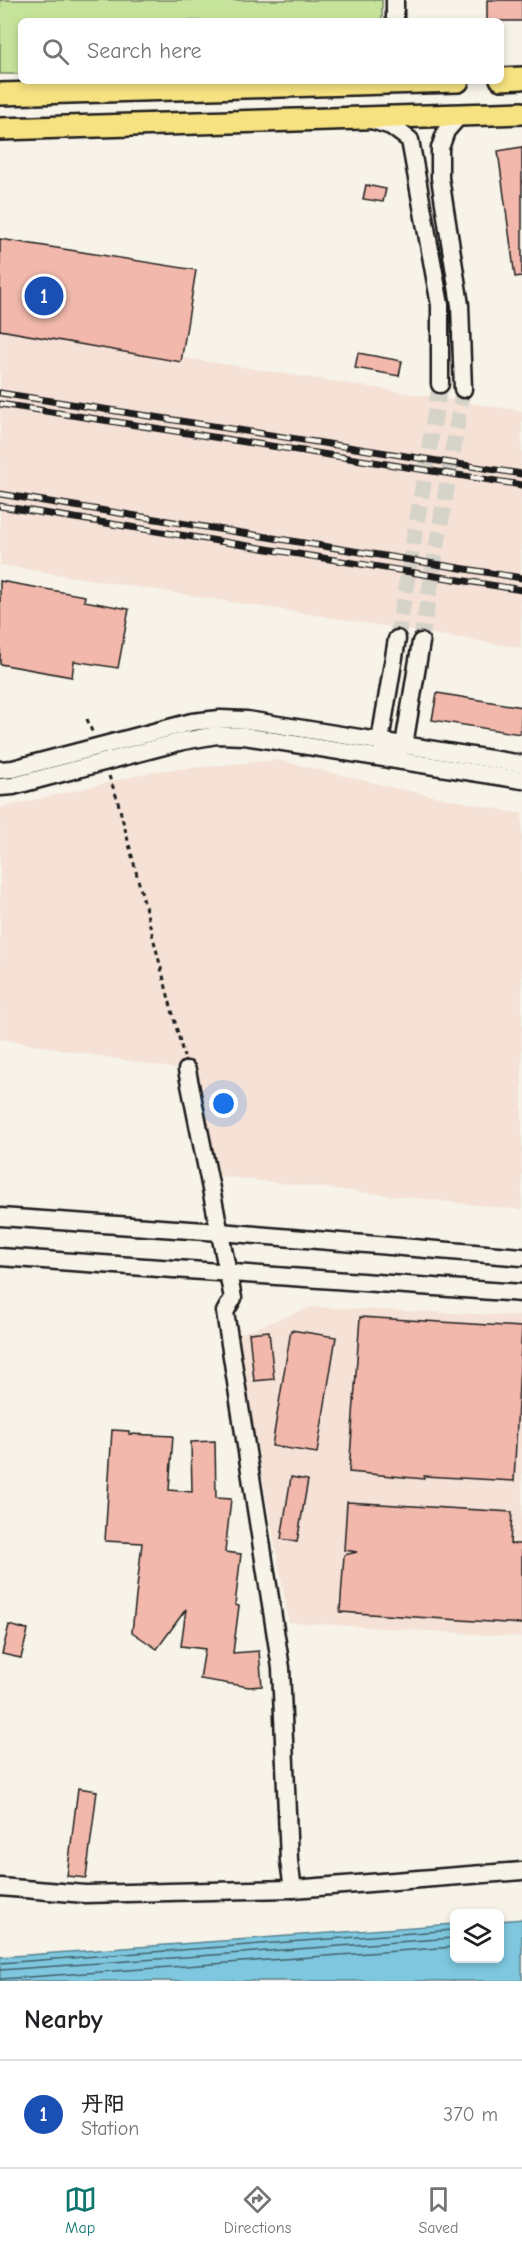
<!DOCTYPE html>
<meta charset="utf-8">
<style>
:root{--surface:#fff;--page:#f2f2f2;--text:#202124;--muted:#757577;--line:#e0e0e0;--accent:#0f766e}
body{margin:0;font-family:"Comic Neue","LXGW WenKai TC",sans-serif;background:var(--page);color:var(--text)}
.controls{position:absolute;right:18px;bottom:18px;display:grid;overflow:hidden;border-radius:9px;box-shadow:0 3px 9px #0003}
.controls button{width:54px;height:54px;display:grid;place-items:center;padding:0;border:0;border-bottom:2px solid var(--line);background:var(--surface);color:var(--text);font:30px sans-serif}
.you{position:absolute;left:224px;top:1104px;width:21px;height:21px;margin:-15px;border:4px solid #fff;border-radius:50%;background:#1a73e8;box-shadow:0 0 0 9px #1a73e833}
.badge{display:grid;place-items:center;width:39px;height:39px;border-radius:50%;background:var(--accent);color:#fff;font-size:20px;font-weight:700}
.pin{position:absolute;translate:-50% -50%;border:3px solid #fff;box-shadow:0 2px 6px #0006}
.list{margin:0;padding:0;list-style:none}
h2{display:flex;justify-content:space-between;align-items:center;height:78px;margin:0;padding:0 24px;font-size:26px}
h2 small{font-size:20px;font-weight:400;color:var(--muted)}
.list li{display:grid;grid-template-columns:39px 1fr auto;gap:18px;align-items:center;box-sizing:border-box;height:108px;padding:0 24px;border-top:2px solid var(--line)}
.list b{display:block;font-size:22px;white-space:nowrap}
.list p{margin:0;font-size:20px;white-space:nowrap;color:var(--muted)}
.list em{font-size:20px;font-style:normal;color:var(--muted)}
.icon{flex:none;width:33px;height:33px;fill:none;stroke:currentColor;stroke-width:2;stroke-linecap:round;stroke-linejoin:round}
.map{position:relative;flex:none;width:522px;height:1981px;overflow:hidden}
.search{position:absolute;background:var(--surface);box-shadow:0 3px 9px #0003;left:18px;right:18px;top:18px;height:66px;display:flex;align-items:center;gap:15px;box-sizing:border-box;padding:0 21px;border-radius:9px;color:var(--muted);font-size:22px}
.sheet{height:186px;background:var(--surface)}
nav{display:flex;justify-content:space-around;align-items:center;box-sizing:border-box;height:84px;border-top:2px solid var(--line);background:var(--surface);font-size:16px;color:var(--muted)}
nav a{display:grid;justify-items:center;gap:3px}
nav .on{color:var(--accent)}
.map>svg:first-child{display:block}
.built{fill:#f5e1d6}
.green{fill:#c6e39b;stroke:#71805c;stroke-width:1.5}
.water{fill:#7ec7de;stroke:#578390;stroke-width:1.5}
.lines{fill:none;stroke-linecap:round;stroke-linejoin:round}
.shore{stroke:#43606a;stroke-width:1.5}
.building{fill:#f1b8ab;stroke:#1c1c1c;stroke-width:1.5}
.minor-tunnel{stroke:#d6d3c9;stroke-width:16;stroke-dasharray:16 8;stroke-linecap:butt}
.minor-casing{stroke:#1c1c1c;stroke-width:21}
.major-casing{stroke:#1c1c1c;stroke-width:26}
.path{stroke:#1c1c1c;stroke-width:3;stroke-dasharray:4.5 4.5;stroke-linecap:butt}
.minor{stroke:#f7f3e8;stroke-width:16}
.major{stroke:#f7e281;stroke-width:21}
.rail-casing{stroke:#1c1c1c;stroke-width:7}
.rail{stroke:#f7f3e8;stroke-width:4.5;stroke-dasharray:14;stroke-linecap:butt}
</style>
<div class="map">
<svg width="522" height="1981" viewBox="0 0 522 1981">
<rect width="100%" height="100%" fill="#f7f3e8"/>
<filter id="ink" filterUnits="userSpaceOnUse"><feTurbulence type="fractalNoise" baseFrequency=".0167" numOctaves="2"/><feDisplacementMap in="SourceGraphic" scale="12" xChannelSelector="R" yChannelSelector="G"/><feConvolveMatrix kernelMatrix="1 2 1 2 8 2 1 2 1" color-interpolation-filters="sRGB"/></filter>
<g filter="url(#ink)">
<g class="built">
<polygon points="0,329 522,411 521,648 0,565"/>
<polygon points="278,760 395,788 522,814 522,1210 219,1176 195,1072 0,1039 0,808 157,771"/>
<polygon points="311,1307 522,1316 522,1637 289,1622 237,1335"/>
</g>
<polygon class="green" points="0,0 382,0 382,21 21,21 21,74 0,74"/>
<polygon class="water" points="522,1919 522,1981 0,1981 0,1957 454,1924 454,1958 500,1958 500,1921"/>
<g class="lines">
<g class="shore">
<polyline points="0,1963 454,1930"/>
<polyline points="0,1970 454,1938"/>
<polyline points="0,1979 454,1947"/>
</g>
</g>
<g class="building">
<rect x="487" y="0" width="35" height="21"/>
<polygon points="522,147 522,276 515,277 498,151"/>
<polygon points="366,185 386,189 383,202 363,199"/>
<polygon points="0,239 196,270 181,362 0,330"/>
<polygon points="358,353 402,361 399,376 355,368"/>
<polygon points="0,581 85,596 84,601 129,609 118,668 74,661 72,677 0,664"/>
<polygon points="437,693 522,707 520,734 432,720"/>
<polygon points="360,1317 522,1327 514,1481 424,1476 424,1479 349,1472"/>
<polygon points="291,1330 336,1337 317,1453 272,1446"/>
<polygon points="269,1331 274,1379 254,1381 249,1333"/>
<polygon points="112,1430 129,1431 129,1434 173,1436 169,1490 192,1492 191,1442 215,1441 216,1498 231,1499 225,1552 241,1554 235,1605 239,1606 233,1653 259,1651 262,1686 249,1687 200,1679 205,1649 181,1646 186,1609 157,1649 132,1632 142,1543 105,1541"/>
<polygon points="291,1477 308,1480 297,1542 281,1539"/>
<polygon points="347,1502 512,1512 510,1544 522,1544 522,1624 340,1612 344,1555 357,1552 344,1550"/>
<polygon points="9,1625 28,1630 21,1658 2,1654"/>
<polygon points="78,1788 97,1791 86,1878 67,1876"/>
</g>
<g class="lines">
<g class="minor-tunnel">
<polyline points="397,639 440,384"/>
<polyline points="421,642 463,389"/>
</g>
<defs>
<g id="minor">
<polyline points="395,0 395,21"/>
<polyline points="460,115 446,131 440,148 440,178 460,305 463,389"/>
<polyline points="372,120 391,126 410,140 440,305 440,384"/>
<polyline points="397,639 380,741 389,759 404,745 421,642"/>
<polyline points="0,770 13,769 192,722 220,719 247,720 522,764"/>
<polyline points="0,787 13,786 183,741 217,735 244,736 522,780"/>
<polyline points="187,1070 233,1298 225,1312 281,1668 289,1861 293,1889"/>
<polyline points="0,1217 220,1232 522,1257"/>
<polyline points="0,1257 522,1293"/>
<polyline points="0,1887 85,1894 293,1889 522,1871"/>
</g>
<g id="major">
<polyline points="501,79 522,78"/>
<polyline points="0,94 458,81"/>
<polyline points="0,129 522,113"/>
</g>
</defs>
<use href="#minor" class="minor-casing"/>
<use href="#major" class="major-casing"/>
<g class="path">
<polyline points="87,719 93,734"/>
<polyline points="109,776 117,798 184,1057"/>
</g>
<use href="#minor" class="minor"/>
<use href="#major" class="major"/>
<defs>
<g id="rail">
<polyline points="0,393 522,474"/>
<polyline points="0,404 522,485"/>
<polyline points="0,494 522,578"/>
<polyline points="0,506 522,590"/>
</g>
</defs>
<use href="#rail" class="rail-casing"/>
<use href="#rail" class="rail"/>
</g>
</g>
</svg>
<div class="controls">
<button><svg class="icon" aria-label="layers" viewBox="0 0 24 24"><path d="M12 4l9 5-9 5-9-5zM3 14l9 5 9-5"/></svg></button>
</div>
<div class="you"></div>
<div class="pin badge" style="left:44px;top:296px;background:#1a4fb4">1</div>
<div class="search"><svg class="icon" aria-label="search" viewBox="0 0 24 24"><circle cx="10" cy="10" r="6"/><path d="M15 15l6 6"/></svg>Search here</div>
</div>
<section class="sheet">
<h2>Nearby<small></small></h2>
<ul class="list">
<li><span class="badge" style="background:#1a4fb4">1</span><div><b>丹阳</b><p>Station</p></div><em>370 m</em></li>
</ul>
</section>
<nav>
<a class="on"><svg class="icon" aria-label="map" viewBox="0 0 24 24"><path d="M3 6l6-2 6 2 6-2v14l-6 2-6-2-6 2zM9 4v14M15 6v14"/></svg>Map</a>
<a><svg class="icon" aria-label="directions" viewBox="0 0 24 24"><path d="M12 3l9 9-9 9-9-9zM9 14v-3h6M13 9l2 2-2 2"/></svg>Directions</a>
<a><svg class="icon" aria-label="saved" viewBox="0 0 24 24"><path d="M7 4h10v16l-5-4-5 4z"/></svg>Saved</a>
</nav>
